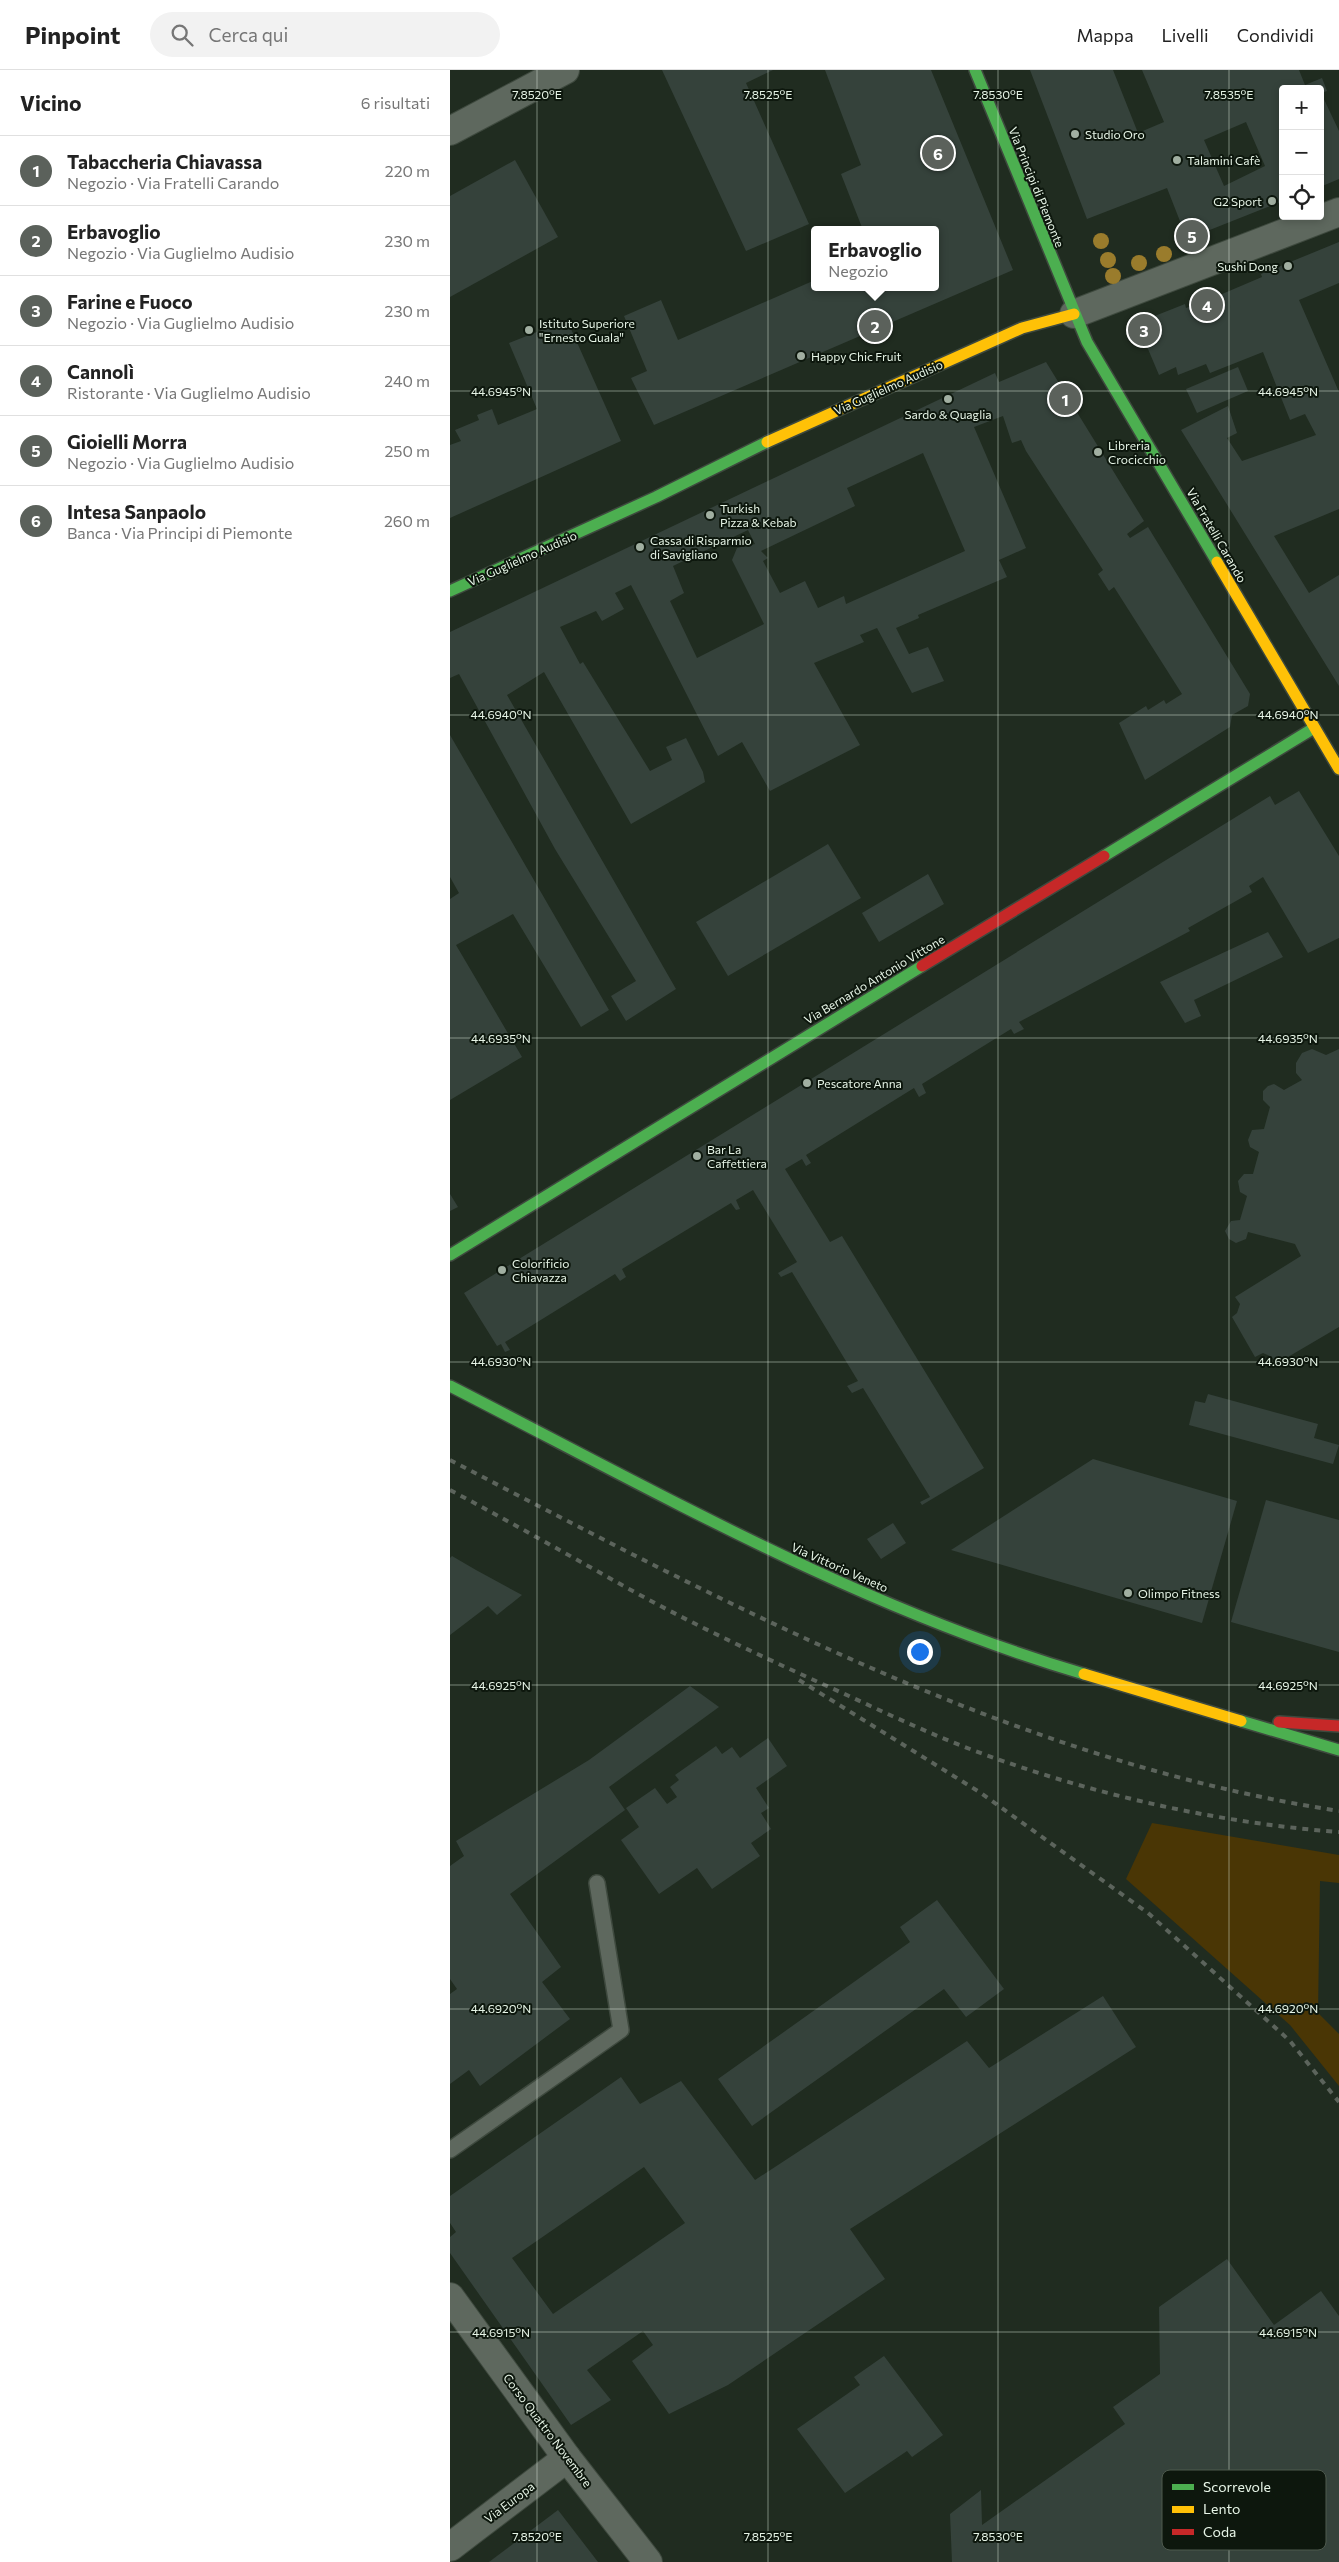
<!DOCTYPE html>
<html lang="it">
<meta charset="utf-8">
<style>
:root{--surface:#fff;--page:#f2f2f2;--text:#222;--muted:#767676;--line:#e0e0e0;--accent:#5b615b}
body{margin:0;font-family:Commissioner,sans-serif;background:var(--page);color:var(--text)}
.controls{position:absolute;right:15px;top:15px;display:grid;overflow:hidden;border-radius:5px;box-shadow:0 2px 8px #0003}
.controls button{width:45px;height:45px;display:grid;place-items:center;padding:0;border:0;border-bottom:1px solid var(--line);background:var(--surface);color:var(--text);font:25px sans-serif}
.you{position:absolute;left:469px;top:1581px;width:18px;height:18px;margin:-12px;border:4px solid #fff;border-radius:50%;background:#1a73e8;box-shadow:0 0 0 8px #1a73e833}
.badge{display:grid;place-items:center;width:32px;height:32px;border-radius:50%;background:var(--accent);color:#fff;font-size:16px;font-weight:700}
.pin{position:absolute;translate:-50% -50%;border:2px solid #fff;box-shadow:0 1px 5px #0006}
.popup{position:absolute;left:361px;top:156px;width:128px;height:65px;box-sizing:border-box;display:grid;place-content:center;border-radius:5px;background:var(--surface);filter:drop-shadow(0 1px 4px #0005);font-size:16px;white-space:nowrap;color:var(--muted)}
.popup b{font-size:19px;color:var(--text)}
.popup::after{content:'';position:absolute;left:50%;top:100%;margin-left:-10px;border:10px solid transparent;border-top-color:var(--surface)}
.list{margin:0;padding:0;list-style:none}
h2{display:flex;justify-content:space-between;align-items:center;height:65px;margin:0;padding:0 20px;font-size:21px}
h2 small{font-size:16px;font-weight:400;color:var(--muted)}
.list li{display:grid;grid-template-columns:32px 1fr auto;gap:15px;align-items:center;box-sizing:border-box;height:70px;padding:0 20px;border-top:1px solid var(--line)}
.list b{display:block;font-size:19px;white-space:nowrap}
.list p{margin:0;font-size:16px;white-space:nowrap;color:var(--muted)}
.list em{font-size:16px;font-style:normal;color:var(--muted)}
.icon{flex:none;width:28px;height:28px;fill:none;stroke:currentColor;stroke-width:2;stroke-linecap:round;stroke-linejoin:round}
.map{position:relative;flex:none;width:889px;height:2492px;overflow:hidden}
header{display:flex;align-items:center;gap:30px;box-sizing:border-box;height:70px;padding:0 25px;background:var(--surface);border-bottom:1px solid var(--line)}
header strong{font-size:24px}
nav{display:flex;gap:28px;margin-inline-start:auto;font-size:18px}
.search{width:350px;height:45px;background:var(--page);display:flex;align-items:center;gap:12px;box-sizing:border-box;padding:0 18px;border-radius:28px;color:var(--muted);font-size:19px}
main{display:flex}
aside{flex:1;background:var(--surface)}
.map>svg:first-child{display:block}
.grass{fill:#4a3605}
.building{fill:#35423b;fill-rule:evenodd}
.lines{fill:none;stroke-linecap:round;stroke-linejoin:round}
.lane-casing{stroke:#3e493e;stroke-width:18}
.street-casing{stroke:#3e493e;stroke-width:30}
.fast-casing{stroke:#3e493e;stroke-width:14}
.slow-casing{stroke:#3e493e;stroke-width:14}
.jam-casing{stroke:#3e493e;stroke-width:14}
.lane{stroke:#5e685e;stroke-width:15}
.street{stroke:#5e685e;stroke-width:28}
.fast{stroke:#4caf50;stroke-width:11}
.slow{stroke:#ffc107;stroke-width:11}
.jam{stroke:#c62828;stroke-width:11}
.rail{stroke:#5c645c;stroke-width:4;stroke-dasharray:6 6;stroke-linecap:butt}
.tree{fill:#9a7c2c}
.ticks{fill:none;stroke:#e7f5e7;stroke-width:1;stroke-opacity:0.45}
.poi-dot{fill:#a1afa1;stroke:#0d170d;stroke-width:2}
.labels{text-anchor:middle;dominant-baseline:central;stroke-width:4;stroke-linejoin:round;paint-order:stroke}
.poi-label{font-size:12px;fill:#e7f5e7;stroke:#0d170d;text-anchor:start}
.street-label{font-size:12px;fill:#e7f5e7;stroke:#0d170d}
.key{fill:#0d170d;stroke:#4e5a4e;stroke-width:1}
.key-label{font-size:14px;fill:#e7f5e7}
.ticks-label{font-size:12px;text-anchor:middle;fill:#e7f5e7;stroke:#0d170d;stroke-width:4;stroke-linejoin:round;paint-order:stroke}
</style>
<header>
<strong>Pinpoint</strong>
<div class="search"><svg class="icon" aria-label="search" viewBox="0 0 24 24"><circle cx="10" cy="10" r="6"/><path d="M15 15l6 6"/></svg>Cerca qui</div>
<nav><a>Mappa</a><a>Livelli</a><a>Condividi</a></nav>
</header>
<main>
<aside>
<h2>Vicino<small>6 risultati</small></h2>
<ul class="list">
<li><span class="badge">1</span><div><b>Tabaccheria Chiavassa</b><p>Negozio · Via Fratelli Carando</p></div><em>220 m</em></li>
<li><span class="badge">2</span><div><b>Erbavoglio</b><p>Negozio · Via Guglielmo Audisio</p></div><em>230 m</em></li>
<li><span class="badge">3</span><div><b>Farine e Fuoco</b><p>Negozio · Via Guglielmo Audisio</p></div><em>230 m</em></li>
<li><span class="badge">4</span><div><b>Cannolì</b><p>Ristorante · Via Guglielmo Audisio</p></div><em>240 m</em></li>
<li><span class="badge">5</span><div><b>Gioielli Morra</b><p>Negozio · Via Guglielmo Audisio</p></div><em>250 m</em></li>
<li><span class="badge">6</span><div><b>Intesa Sanpaolo</b><p>Banca · Via Principi di Piemonte</p></div><em>260 m</em></li>
</ul>
</aside>
<div class="map">
<svg width="889" height="2492" viewBox="0 0 889 2492">
<rect width="100%" height="100%" fill="#202c20"/>
<polygon class="grass" points="702,1753 889,1785 889,1813 870,1811 868,1943 889,1964 889,2016 840,1955 676,1809"/>
<g class="building">
<polygon points="212,0 323,0 296,13 359,154 296,181"/>
<polygon points="375,0 481,0 563,200 204,355 181,308 197,301 174,246 211,230 228,270 365,210 365,217 485,217 485,160 413,160 391,104 411,95"/>
<path d="M580,0H663L688,63L714,52L692,0H849L855,15L872,8L877,21L871,23L889,61V109L870,117V19H833V131L737,169L717,118L637,149ZM796,52L815,96L774,116L754,70Z"/>
<polygon points="65,90 108,167 0,227 0,126"/>
<polygon points="889,172 889,213 849,230 889,322 889,439 824,466 859,523 889,505 889,616 731,360 778,336 787,363 777,368 792,391 866,365 855,344 840,350 813,282 760,303 756,294 728,305 726,297 709,305 687,253 735,234 736,238 758,230 812,207 811,204"/>
<polygon points="117,250 171,371 0,448 0,375 11,371 5,360 29,350 27,345 42,339 48,355 87,339 59,273"/>
<path d="M596,292L694,451L677,464L680,468L698,457L800,624L798,636L782,645L780,657L695,710L669,653L696,636L698,640L714,630L716,634L732,624L664,517L659,521L648,504L653,500L576,381L571,370L562,373L553,346L524,357L576,478L549,490L557,507L468,545L469,548L446,558L459,584L478,577L494,611L462,623L427,558L410,565L414,572L364,593L410,675L320,721L292,672L268,686L181,515L165,523L174,539L152,551L146,541L110,557L130,594L133,592L200,701L222,690L216,677L236,668L253,702L255,712L181,754L94,602L57,625L226,919L176,951L161,926L186,911L105,779L9,604L0,608V562L545,303L549,312ZM473,383L515,481L396,534L394,526L368,538L355,511L330,523L313,491L318,488L311,481L405,436L397,418ZM298,460L305,474L287,478L282,490L314,554L247,588L220,531L234,523L223,496Z"/>
<polygon points="788,297 798,321 747,343 736,319"/>
<polygon points="0,665 159,940 131,957 63,844 6,875 72,987 0,1030 0,829 9,823 0,807"/>
<polygon points="849,721 889,786 889,868 858,883 813,807 799,816 802,822 738,858 740,861 569,952 574,959 564,964 561,959 472,1014 476,1023 469,1027 464,1018 356,1085 361,1093 356,1096 352,1089 335,1099 380,1172 392,1166 534,1398 472,1435 470,1432 480,1427 413,1318 402,1323 397,1316 408,1311 342,1202 331,1207 328,1203 347,1192 303,1120 286,1130 290,1139 286,1140 281,1133 172,1199 176,1207 170,1211 165,1204 55,1272 60,1280 55,1282 51,1274 47,1276 14,1223 820,726 825,735"/>
<polygon points="378,774 411,828 278,906 246,852"/>
<polygon points="478,804 494,834 429,872 412,843"/>
<polygon points="818,862 833,887 744,930 751,946 735,953 710,912"/>
<polygon points="862,979 876,985 889,979 889,1257 826,1294 822,1287 813,1283 805,1287 782,1247 787,1243 790,1234 785,1227 851,1186 845,1174 798,1162 796,1169 786,1173 779,1169 775,1161 781,1151 790,1150 797,1126 790,1122 788,1111 794,1104 803,1104 809,1082 800,1077 798,1070 802,1060 814,1059 820,1037 813,1030 813,1021 818,1016 824,1014 834,1020 852,1010 846,1003 846,993 852,983"/>
<polygon points="0,1124 8,1137 0,1141"/>
<polygon points="758,1324 868,1354 864,1368 889,1375 883,1394 739,1355 745,1331 755,1333"/>
<polygon points="643,1389 787,1431 752,1553 501,1480"/>
<polygon points="816,1430 889,1450 889,1582 781,1552"/>
<polygon points="443,1453 456,1473 431,1489 417,1469"/>
<polygon points="2,1486 26,1500 72,1525 47,1545 38,1536 0,1565 0,1488"/>
<polygon points="240,1616 269,1637 159,1717 175,1740 60,1824 111,1897 92,1912 120,1949 30,2016 19,2000 0,2014 0,1924 7,1919 0,1909 0,1796 14,1786 6,1771 139,1690"/>
<polygon points="318,1668 337,1696 306,1718 319,1738 311,1743 321,1759 301,1773 310,1786 262,1819 247,1798 209,1824 171,1770 189,1757 176,1738 205,1718 217,1734 227,1727 220,1717 229,1710 225,1705 266,1676 272,1684 282,1677 290,1688"/>
<polygon points="487,1830 554,1919 516,1947 494,1919 302,2056 268,2009 460,1872 450,1857"/>
<path d="M653,1926L686,1977L400,2159L435,2209L278,2315L219,2344L182,2291L203,2275L193,2261L137,2300L161,2330L121,2355L0,2183V2167L6,2162L0,2153V2126L171,2007L190,2034L231,2011L305,2110L517,1971L539,1998ZM194,2097L235,2153L103,2244L62,2188Z"/>
<polygon points="777,2189 824,2255 871,2221 889,2246 889,2492 502,2492 500,2444 531,2420 532,2455 675,2354 663,2337 710,2304 709,2237"/>
<polygon points="434,2286 493,2365 462,2387 457,2381 395,2423 347,2359 410,2315 404,2307"/>
<polygon points="108,2440 148,2492 39,2492"/>
</g>
<g class="lines">
<defs>
<polyline id="lane" points="0,2080 171,1960 147,1813"/>
<g id="street">
<polyline points="0,61 115,0"/>
<polyline points="624,244 889,142"/>
<polyline points="0,2227 117,2388 198,2492"/>
<polyline points="0,2477 117,2388"/>
</g>
<g id="fast">
<polyline points="525,0 637,272 767,492"/>
<polyline points="0,521 206,427 317,372"/>
<polyline points="654,786 864,658"/>
<polyline points="0,1185 472,896"/>
<path d="M0,1316C207,1422 410,1538 634,1604"/>
<polyline points="791,1651 889,1680"/>
</g>
<g id="slow">
<polyline points="317,372 572,258 624,244"/>
<polyline points="767,492 889,699"/>
<polyline points="634,1604 791,1651"/>
</g>
<g id="jam">
<polyline points="472,896 654,786"/>
<polyline points="829,1652 889,1656"/>
</g>
</defs>
<use href="#lane" class="lane-casing"/>
<use href="#street" class="street-casing"/>
<use href="#fast" class="fast-casing"/>
<use href="#slow" class="slow-casing"/>
<use href="#jam" class="jam-casing"/>
<use href="#lane" class="lane"/>
<use href="#street" class="street"/>
<use href="#fast" class="fast"/>
<use href="#slow" class="slow"/>
<use href="#jam" class="jam"/>
<g class="rail">
<path d="M0,1390C283,1537 570,1692 889,1741"/>
<path d="M0,1420C53,1448 104,1477 156,1506C234,1551 317,1589 399,1626C444,1647 489,1668 536,1685C649,1726 769,1753 889,1762"/>
<polyline points="349,1610 531,1723 698,1843 840,1971 889,2032"/>
</g>
</g>
<g class="tree">
<circle cx="651" cy="171" r="8"/>
<circle cx="714" cy="184" r="8"/>
<circle cx="658" cy="190" r="8"/>
<circle cx="689" cy="193" r="8"/>
<circle cx="663" cy="206" r="8"/>
</g>
<path class="ticks" d="M87,0V2492M318,0V2492M548,0V2492M779,0V2492M0,321H889M0,645H889M0,968H889M0,1292H889M0,1615H889M0,1939H889M0,2262H889"/>
<g class="poi-dot">
<circle cx="625" cy="64" r="5"/>
<circle cx="727" cy="90" r="5"/>
<circle cx="822" cy="131" r="5"/>
<circle cx="838" cy="196" r="5"/>
<circle cx="79" cy="260" r="5"/>
<circle cx="351" cy="286" r="5"/>
<circle cx="498" cy="329" r="5"/>
<circle cx="648" cy="382" r="5"/>
<circle cx="260" cy="445" r="5"/>
<circle cx="190" cy="477" r="5"/>
<circle cx="357" cy="1013" r="5"/>
<circle cx="247" cy="1086" r="5"/>
<circle cx="52" cy="1200" r="5"/>
<circle cx="678" cy="1523" r="5"/>
</g>
<g class="labels">
<g class="poi-label">
<text x="635" y="64">Studio Oro</text>
<text x="737" y="90">Talamini Cafè</text>
<text x="812" y="131" text-anchor="end">G2 Sport</text>
<text x="828" y="196" text-anchor="end">Sushi Dong</text>
<text x="89" y="253">Istituto Superiore<tspan x="89" dy="14">"Ernesto Guala"</tspan></text>
<text x="361" y="286">Happy Chic Fruit</text>
<text x="498" y="344" text-anchor="middle">Sardo &amp; Quaglia</text>
<text x="658" y="375">Libreria<tspan x="658" dy="14">Crocicchio</tspan></text>
<text x="270" y="438">Turkish<tspan x="270" dy="14">Pizza &amp; Kebab</tspan></text>
<text x="200" y="470">Cassa di Risparmio<tspan x="200" dy="14">di Savigliano</tspan></text>
<text x="367" y="1013">Pescatore Anna</text>
<text x="257" y="1079">Bar La<tspan x="257" dy="14">Caffettiera</tspan></text>
<text x="62" y="1193">Colorificio<tspan x="62" dy="14">Chiavazza</tspan></text>
<text x="688" y="1523">Olimpo Fitness</text>
</g>
<g class="street-label">
<text transform="translate(587 117) rotate(68)">Via Principi di Piemonte</text>
<text transform="translate(438 317) rotate(-24)">Via Guglielmo Audisio</text>
<text transform="translate(767 465) rotate(60)">Via Fratelli Carando</text>
<text transform="translate(72 488) rotate(-24)">Via Guglielmo Audisio</text>
<text transform="translate(424 909) rotate(-31)">Via Bernardo Antonio Vittone</text>
<text transform="translate(390 1497) rotate(24)">Via Vittorio Veneto</text>
<text transform="translate(98 2360) rotate(53)">Corso Quattro Novembre</text>
<text transform="translate(59 2432) rotate(-37)">Via Europa</text>
</g>
</g>
<rect x="712" y="2400" width="164" height="80" rx="8" class="key"/>
<rect x="722" y="2414" width="22" height="6" fill="#4caf50"/>
<rect x="722" y="2436" width="22" height="7" fill="#ffc107"/>
<rect x="722" y="2459" width="22" height="6" fill="#c62828"/>
<g class="key-label">
<text x="753" y="2422">Scorrevole</text>
<text x="753" y="2444">Lento</text>
<text x="753" y="2467">Coda</text>
</g>
<g class="ticks-label">
<text x="87" y="29">7.8520°E</text>
<text x="318" y="29">7.8525°E</text>
<text x="548" y="29">7.8530°E</text>
<text x="779" y="29">7.8535°E</text>
<text x="51" y="326">44.6945°N</text>
<text x="838" y="326">44.6945°N</text>
<text x="51" y="649">44.6940°N</text>
<text x="838" y="649">44.6940°N</text>
<text x="51" y="973">44.6935°N</text>
<text x="838" y="973">44.6935°N</text>
<text x="51" y="1296">44.6930°N</text>
<text x="838" y="1296">44.6930°N</text>
<text x="51" y="1620">44.6925°N</text>
<text x="838" y="1620">44.6925°N</text>
<text x="51" y="1943">44.6920°N</text>
<text x="838" y="1943">44.6920°N</text>
<text x="51" y="2267">44.6915°N</text>
<text x="838" y="2267">44.6915°N</text>
<text x="87" y="2471">7.8520°E</text>
<text x="318" y="2471">7.8525°E</text>
<text x="548" y="2471">7.8530°E</text>
</g>
</svg>
<div class="controls">
<button>+</button>
<button>−</button>
<button><svg class="icon" aria-label="locate" viewBox="0 0 24 24"><circle cx="12" cy="12" r="6"/><path d="M12 2v4M12 18v4M2 12h4M18 12h4"/></svg></button>
</div>
<div class="you"></div>
<div class="pin badge" style="left:615px;top:329px">1</div>
<div class="pin badge" style="left:425px;top:256px">2</div>
<div class="popup"><b>Erbavoglio</b>Negozio</div>
<div class="pin badge" style="left:694px;top:260px">3</div>
<div class="pin badge" style="left:757px;top:235px">4</div>
<div class="pin badge" style="left:742px;top:166px">5</div>
<div class="pin badge" style="left:488px;top:83px">6</div>
</div>
</main>
